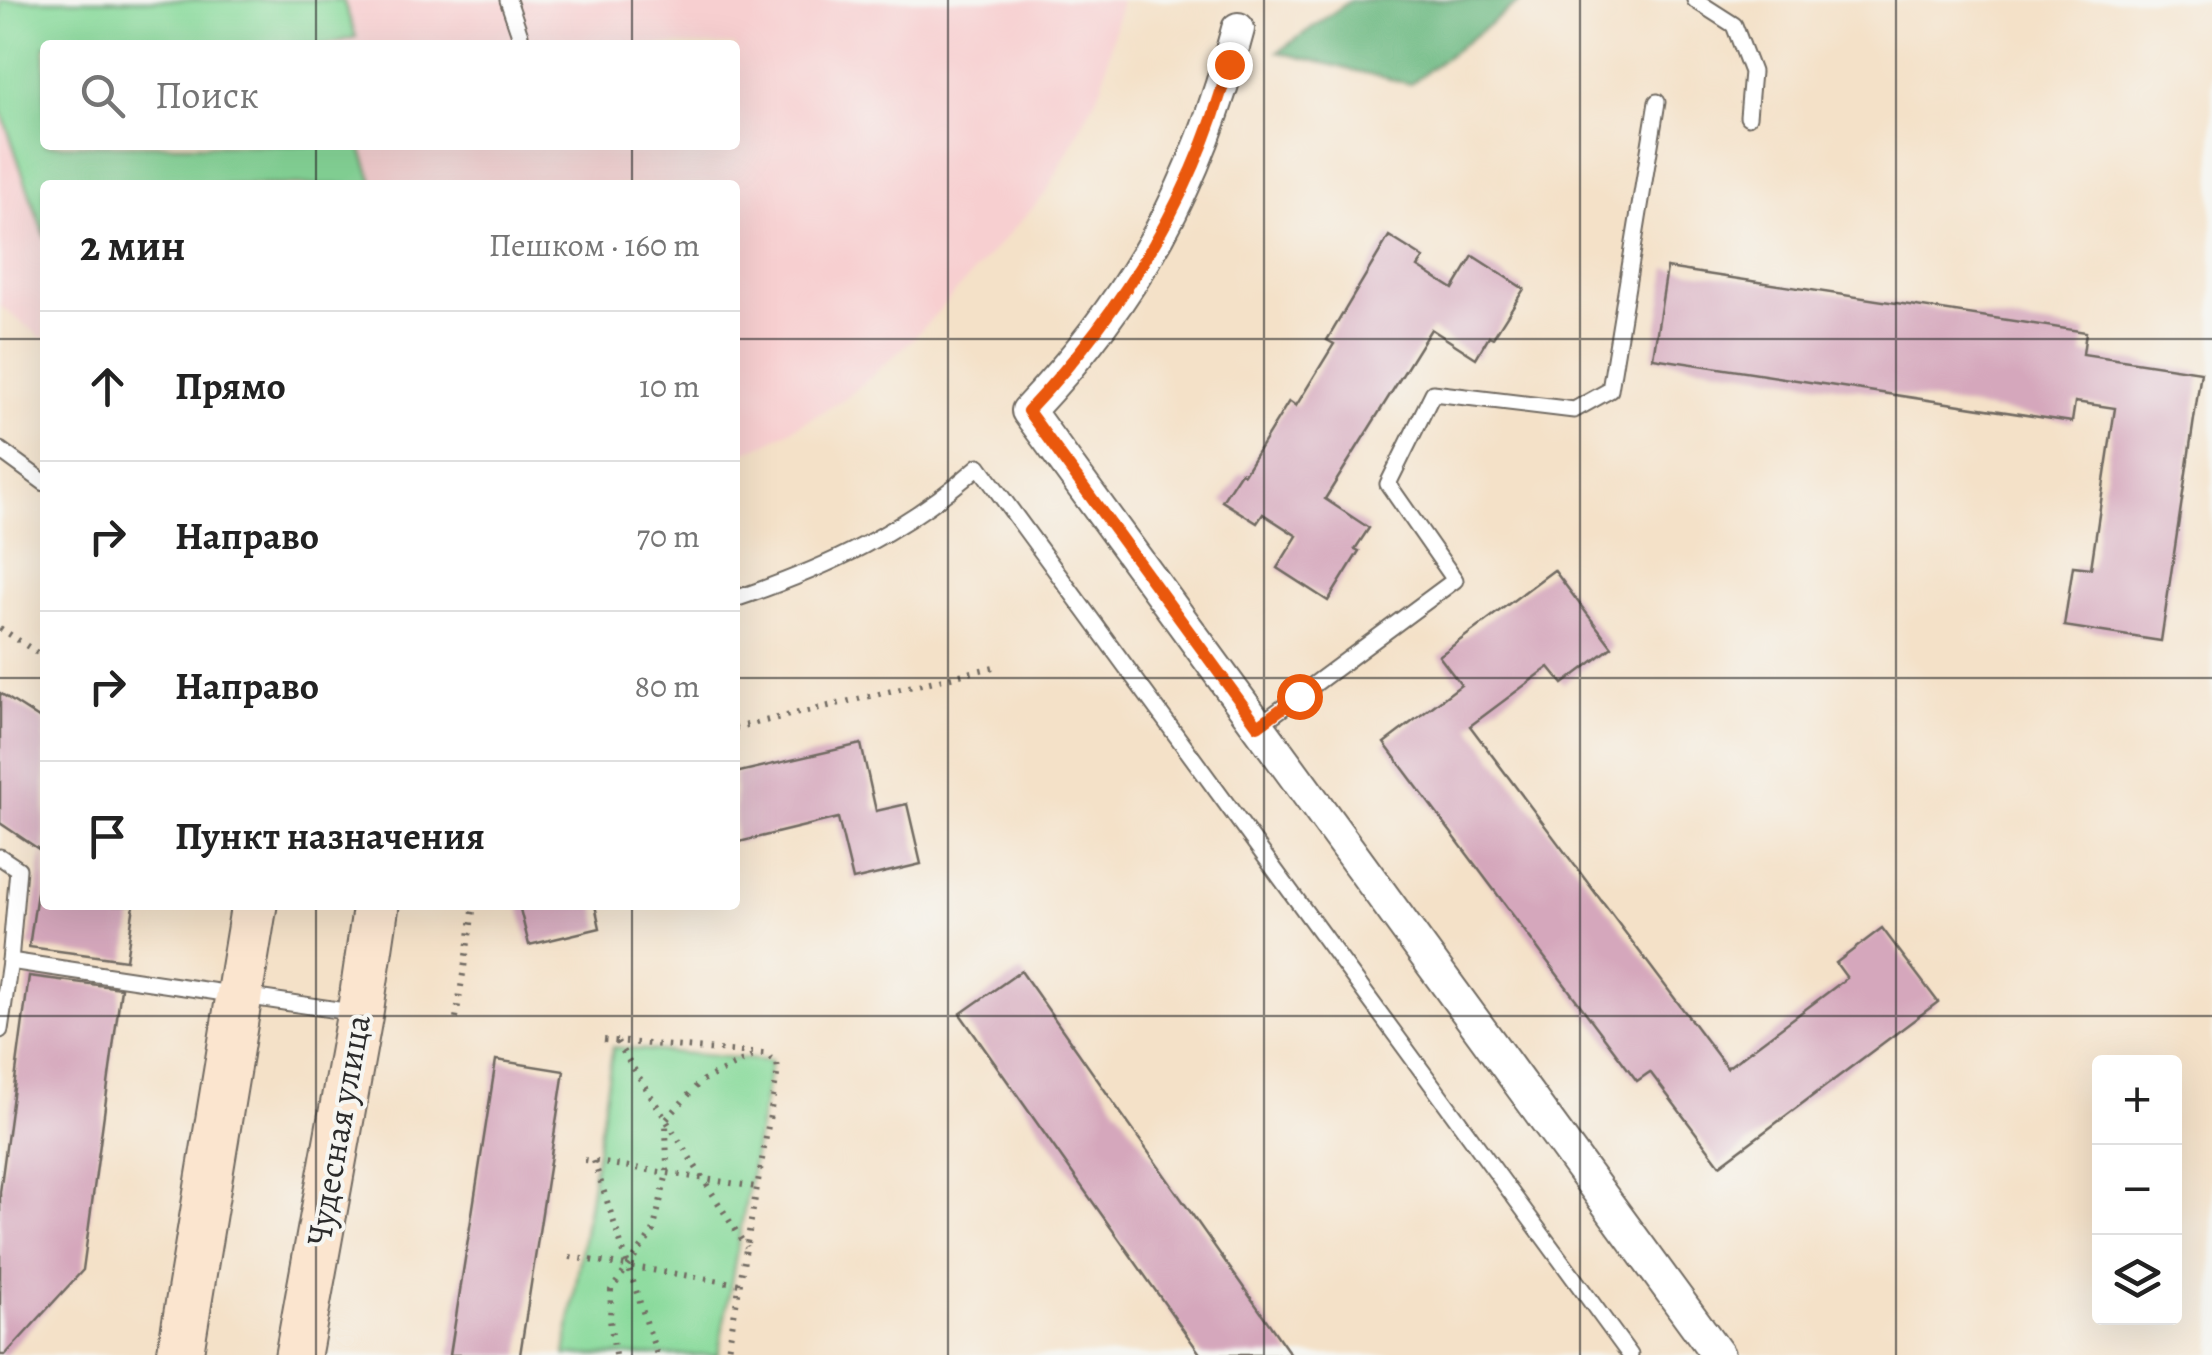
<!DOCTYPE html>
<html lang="ru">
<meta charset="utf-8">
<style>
:root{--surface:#fff;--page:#f6f6f6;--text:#222;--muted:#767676;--line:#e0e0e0}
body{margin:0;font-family:Alegreya,serif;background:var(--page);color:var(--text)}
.controls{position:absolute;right:30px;bottom:30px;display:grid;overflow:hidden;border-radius:10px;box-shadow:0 10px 40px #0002}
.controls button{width:90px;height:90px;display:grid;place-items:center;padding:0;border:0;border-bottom:2px solid var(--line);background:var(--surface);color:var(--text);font:50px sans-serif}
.stop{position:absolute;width:30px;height:30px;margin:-22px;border:8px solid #ea580c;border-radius:50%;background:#fff}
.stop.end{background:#ea580c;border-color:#fff;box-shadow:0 2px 10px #0008}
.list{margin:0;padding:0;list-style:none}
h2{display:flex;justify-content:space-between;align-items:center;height:130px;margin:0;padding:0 40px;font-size:42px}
h2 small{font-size:32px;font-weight:400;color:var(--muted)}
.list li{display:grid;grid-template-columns:65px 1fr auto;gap:30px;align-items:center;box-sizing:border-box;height:150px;padding:0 40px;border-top:2px solid var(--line)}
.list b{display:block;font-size:38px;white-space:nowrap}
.list em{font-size:32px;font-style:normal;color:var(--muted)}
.icon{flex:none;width:55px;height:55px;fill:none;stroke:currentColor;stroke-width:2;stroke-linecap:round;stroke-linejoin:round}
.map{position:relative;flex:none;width:2212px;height:1355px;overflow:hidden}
.search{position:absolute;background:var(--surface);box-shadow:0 10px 40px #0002;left:40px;top:40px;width:700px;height:110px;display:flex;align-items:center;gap:25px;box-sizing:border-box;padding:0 35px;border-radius:10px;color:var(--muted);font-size:38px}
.panel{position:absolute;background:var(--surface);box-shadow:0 10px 40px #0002;left:40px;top:180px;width:700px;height:730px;border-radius:10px}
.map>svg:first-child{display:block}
.built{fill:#f7cfd0;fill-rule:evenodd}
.green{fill:#89da9b;stroke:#5a8263;stroke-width:2.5}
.forest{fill:#6eba83;stroke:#4c7257;stroke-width:2.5}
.building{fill:#d5a7bc}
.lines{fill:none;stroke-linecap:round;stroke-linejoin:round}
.lane-casing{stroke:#716b62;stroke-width:19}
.street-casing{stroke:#716b62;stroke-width:36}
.secondary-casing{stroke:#716b62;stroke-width:49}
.path{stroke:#716b62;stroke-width:6;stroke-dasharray:2.5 8;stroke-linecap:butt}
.lane{stroke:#fff;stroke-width:15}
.street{stroke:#fff;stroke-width:32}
.secondary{stroke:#fbe5cf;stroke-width:45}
.route{stroke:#ea580c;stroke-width:12}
.grid{fill:none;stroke:#2b2b2b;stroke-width:2.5;stroke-opacity:0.55}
.labels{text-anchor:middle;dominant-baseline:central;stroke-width:8;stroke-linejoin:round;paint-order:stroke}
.street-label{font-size:35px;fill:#2b2b2b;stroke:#f6f6f2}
</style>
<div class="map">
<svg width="2212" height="1355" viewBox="0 0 2212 1355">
<rect width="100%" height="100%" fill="#f6f6f2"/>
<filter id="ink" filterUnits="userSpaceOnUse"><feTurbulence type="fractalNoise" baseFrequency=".01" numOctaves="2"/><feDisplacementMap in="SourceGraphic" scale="20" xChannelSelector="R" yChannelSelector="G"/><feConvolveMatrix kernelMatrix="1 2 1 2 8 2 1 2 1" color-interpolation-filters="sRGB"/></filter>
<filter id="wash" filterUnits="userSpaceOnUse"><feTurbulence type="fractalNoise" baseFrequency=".0048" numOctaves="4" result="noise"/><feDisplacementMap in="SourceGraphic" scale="40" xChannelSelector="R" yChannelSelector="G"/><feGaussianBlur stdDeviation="2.25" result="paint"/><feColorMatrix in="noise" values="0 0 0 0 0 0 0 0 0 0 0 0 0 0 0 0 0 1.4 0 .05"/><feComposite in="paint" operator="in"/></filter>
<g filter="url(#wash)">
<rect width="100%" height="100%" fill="#f4e1c8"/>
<path class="built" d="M0,0H1121L1102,86L1046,193L912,340L845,399L767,443L735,456V185H45V340L0,306ZM45,45H735V145H45Z"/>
<g class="green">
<polygon points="0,0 343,0 356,37 325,45 45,45 45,145 360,145 374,185 45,185 45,238 0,107"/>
<polygon points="613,1047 771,1061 718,1355 565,1355"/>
</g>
<polygon class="forest" points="1351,0 1522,0 1410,84 1278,52"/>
<g id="blocks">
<g class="building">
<polygon points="1389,236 1424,258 1418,267 1453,289 1473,256 1524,289 1493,338 1489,336 1476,358 1431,329 1325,499 1369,528 1355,549 1359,551 1328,601 1277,568 1297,536 1263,514 1257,523 1222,501 1241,472 1244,474 1289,401 1296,406 1334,344 1327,340"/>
<polygon points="1667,268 2086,332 2083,354 2201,372 2161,641 2064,626 2073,566 2091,568 2115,408 2075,402 2072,422 1653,358"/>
<polygon points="1554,570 1612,647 1563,684 1549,667 1470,726 1727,1068 1847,978 1836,963 1882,928 1938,1002 1720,1165 1650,1072 1637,1081 1384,743 1461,685 1439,656"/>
<polygon points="0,693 45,722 45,905 134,905 126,960 29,947 43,852 0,823"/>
<polygon points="861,744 876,811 907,804 921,864 853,880 838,818 735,843 735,773"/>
<polygon points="519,905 595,905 600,928 529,945"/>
<polygon points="1021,971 1291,1355 1201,1355 1080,1184 960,1014"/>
<polygon points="29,976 121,988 83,1270 5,1355 0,1355 0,1192"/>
<polygon points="496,1060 564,1071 520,1355 450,1355"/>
</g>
</g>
</g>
<g filter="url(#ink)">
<use href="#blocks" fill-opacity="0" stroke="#716b62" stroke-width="2.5"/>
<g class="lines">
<defs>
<g id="lane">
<polyline points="508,0 520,35"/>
<polyline points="1695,0 1734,25 1752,72 1748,117"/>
<polyline points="0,450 45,483"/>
<path d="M735,599C827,568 906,531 979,466L1630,1355"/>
<polyline points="1258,726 1455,580 1388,484 1433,393 1574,410 1610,390 1657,102"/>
<polyline points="0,857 18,869 10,961 0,1030"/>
<polyline points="10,961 358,1013"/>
</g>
<path id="street" d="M1238,29C1197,185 1138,294 1028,411L1718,1355"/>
<g id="secondary">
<polyline points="180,1355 254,905"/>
<polyline points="298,1355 360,1013 376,905"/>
</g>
</defs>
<use href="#lane" class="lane-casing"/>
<use href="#street" class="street-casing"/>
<use href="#secondary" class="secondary-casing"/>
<g class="path">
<polyline points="0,628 45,658"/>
<polyline points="735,728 998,666"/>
<polyline points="727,905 728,910"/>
<polyline points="456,1018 474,905"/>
<polyline points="604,1040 764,1054 777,1062 778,1070 727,1355"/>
<polyline points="617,1042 746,1247"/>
<polyline points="585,1160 756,1187"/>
<polyline points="594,1161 657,1355"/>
<polyline points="570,1257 740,1284"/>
<polyline points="615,1355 610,1320 611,1290 653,1232 667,1173 666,1120 701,1081 758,1054"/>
</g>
<use href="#lane" class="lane"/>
<use href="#street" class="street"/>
<use href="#secondary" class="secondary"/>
</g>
</g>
<g class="lines" filter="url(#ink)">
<path class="route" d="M1229,64C1194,198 1122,311 1028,411L1258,726L1299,696"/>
</g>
<path class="grid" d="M316,0V45M632,0V45M948,0V1355M1264,0V1355M1580,0V1355M1896,0V1355M316,145V185M632,145V185M0,339H45M735,339H2212M0,678H45M735,678H2212M316,905V1355M632,905V1355M0,1016H2212"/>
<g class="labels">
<g class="street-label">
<text transform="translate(338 1130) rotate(-80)">Чудесная улица</text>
</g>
</g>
</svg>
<div class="controls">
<button>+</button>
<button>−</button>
<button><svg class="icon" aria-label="layers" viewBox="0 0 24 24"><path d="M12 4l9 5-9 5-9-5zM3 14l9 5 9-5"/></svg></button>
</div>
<div class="stop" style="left:1299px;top:696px"></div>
<div class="stop end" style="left:1229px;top:64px"></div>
<div class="search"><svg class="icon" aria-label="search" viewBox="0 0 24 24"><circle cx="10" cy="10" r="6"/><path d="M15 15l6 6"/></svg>Поиск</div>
<section class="panel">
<h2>2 мин<small>Пешком · 160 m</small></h2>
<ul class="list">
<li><svg class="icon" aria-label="ahead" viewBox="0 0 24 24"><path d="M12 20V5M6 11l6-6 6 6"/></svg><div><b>Прямо</b></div><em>10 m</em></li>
<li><svg class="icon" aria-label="right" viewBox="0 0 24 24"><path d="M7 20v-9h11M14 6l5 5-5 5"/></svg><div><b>Направо</b></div><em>70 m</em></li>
<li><svg class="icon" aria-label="right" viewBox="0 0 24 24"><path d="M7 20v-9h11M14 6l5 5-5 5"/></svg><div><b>Направо</b></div><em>80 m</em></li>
<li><svg class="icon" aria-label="arrive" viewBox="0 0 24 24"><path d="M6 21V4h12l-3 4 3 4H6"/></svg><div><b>Пункт назначения</b></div></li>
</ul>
</section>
</div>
